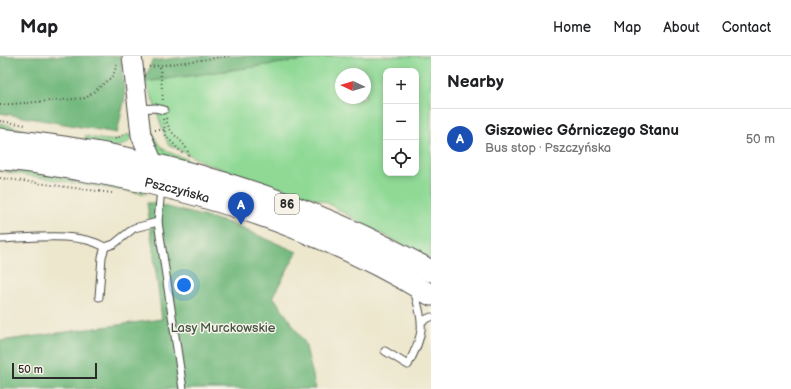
<!DOCTYPE html>
<meta charset="utf-8">
<style>
:root{--surface:#fff;--page:#f6f6f6;--text:#202124;--muted:#757577;--line:#e0e0e0;--accent:#1f6fb2}
body{margin:0;font-family:"Balsamiq Sans",sans-serif;background:var(--page);color:var(--text)}
.controls{position:absolute;right:12px;top:12px;display:grid;overflow:hidden;border-radius:8px;box-shadow:0 2px 6px #0003}
.controls button{width:36px;height:36px;display:grid;place-items:center;padding:0;border:0;border-bottom:1px solid var(--line);background:var(--surface);color:var(--text);font:20px sans-serif}
.compass{position:absolute;left:335px;top:12px;width:36px;height:36px;border-radius:50%;background:var(--surface);box-shadow:0 2px 6px #0003;rotate:274deg}
.scale{position:absolute;left:12px;bottom:10px;width:85px;box-sizing:border-box;padding-left:4px;border:2px solid #2b2b2b;border-top:0;font-size:11px;line-height:14px;white-space:nowrap;color:#2b2b2b;-webkit-text-stroke:3px #f7f3e8;paint-order:stroke}
.you{position:absolute;left:184px;top:229px;width:14px;height:14px;margin:-10px;border:3px solid #fff;border-radius:50%;background:#1a73e8;box-shadow:0 0 0 6px #1a73e833}
.badge{display:grid;place-items:center;width:26px;height:26px;border-radius:50%;background:var(--accent);color:#fff;font-size:13px;font-weight:700}
.pin{position:absolute;translate:-50% -33px;filter:drop-shadow(0 1px 2px #0008)}
.pin::after{content:'';position:absolute;top:21px;width:14px;height:12px;background:inherit;clip-path:polygon(0 0,100% 0,50% 100%)}
.list{margin:0;padding:0;list-style:none}
h2{display:flex;justify-content:space-between;align-items:center;height:52px;margin:0;padding:0 16px;font-size:17px}
h2 small{font-size:13px;font-weight:400;color:var(--muted)}
.list li{display:grid;grid-template-columns:26px 1fr auto;gap:12px;align-items:center;box-sizing:border-box;height:60px;padding:0 16px;border-top:1px solid var(--line)}
.list b{display:block;font-size:15px;white-space:nowrap}
.list p{margin:0;font-size:13px;white-space:nowrap;color:var(--muted)}
.list em{font-size:13px;font-style:normal;color:var(--muted)}
.icon{flex:none;width:22px;height:22px;fill:none;stroke:currentColor;stroke-width:2;stroke-linecap:round;stroke-linejoin:round}
.map{position:relative;flex:none;width:431px;height:333px;overflow:hidden}
header{display:flex;align-items:center;gap:24px;box-sizing:border-box;height:56px;padding:0 20px;background:var(--surface);border-bottom:1px solid var(--line)}
header strong{font-size:19px}
nav{display:flex;gap:22px;margin-inline-start:auto;font-size:14px}
main{display:flex}
aside{flex:1;background:var(--surface)}
.map>svg:first-child{display:block}
.green{fill:#8fd995;stroke:#5d8260;fill-rule:evenodd}
.forest{fill:#73b97e;stroke:#4f7254}
.lines{fill:none;stroke-linecap:round;stroke-linejoin:round}
.lane-casing{stroke:#484743;stroke-width:9}
.secondary-casing{stroke:#484743;stroke-width:21}
.primary-casing{stroke:#484743;stroke-width:23}
.path{stroke:#484743;stroke-width:2;stroke-dasharray:1 3;stroke-linecap:butt}
.lane{stroke:#fff;stroke-width:7}
.secondary{stroke:#fff;stroke-width:19}
.primary{stroke:#fff;stroke-width:21}
.labels{text-anchor:middle;dominant-baseline:central;stroke-width:3;stroke-linejoin:round;paint-order:stroke}
.shield{fill:#f7f3e8;stroke:#686764;stroke-width:1}
.shield-label{font-size:12px;font-weight:bold;fill:#2b2b2b}
.street-label{font-size:13px;fill:#2b2b2b;stroke:#f7f3e8}
.park-label{font-size:13px;fill:#445646;stroke:#f7f3e8}
</style>
<header>
<strong>Map</strong>
<nav><a>Home</a><a>Map</a><a>About</a><a>Contact</a></nav>
</header>
<main>
<div class="map">
<svg width="431" height="333" viewBox="0 0 431 333">
<rect width="100%" height="100%" fill="#f7f3e8"/>
<filter id="ink" filterUnits="userSpaceOnUse"><feTurbulence type="fractalNoise" baseFrequency=".025" numOctaves="2"/><feDisplacementMap in="SourceGraphic" scale="8" xChannelSelector="R" yChannelSelector="G"/><feConvolveMatrix kernelMatrix="1 2 1 2 8 2 1 2 1" color-interpolation-filters="sRGB"/></filter>
<filter id="wash" filterUnits="userSpaceOnUse"><feTurbulence type="fractalNoise" baseFrequency=".012" numOctaves="4" result="noise"/><feDisplacementMap in="SourceGraphic" scale="16" xChannelSelector="R" yChannelSelector="G"/><feGaussianBlur stdDeviation="0.9" result="paint"/><feColorMatrix in="noise" values="0 0 0 0 0 0 0 0 0 0 0 0 0 0 0 0 0 1.4 0 .05"/><feComposite in="paint" operator="in"/></filter>
<g filter="url(#wash)">
<rect width="100%" height="100%" fill="#ede7cd"/>
<g class="green">
<path d="M332,0H431V203L370,172L326,146L207,108L168,88C159,67 156,45 144,26ZM386,15H416V117H386ZM341,18H365V42H341Z"/>
<polygon points="0,67 24,74 0,75"/>
<path d="M153,77C158,94 172,98 187,103L186,109L158,98L147,78Z"/>
<path d="M126,79H133C125,98 101,88 85,85V80C97,82 116,89 126,79Z"/>
<polygon points="0,115 25,115 144,135 147,138"/>
</g>
<g class="forest">
<polygon points="0,0 120,0 125,41 117,77 0,57"/>
<polygon points="194,0 332,0 144,26 152,5"/>
<polygon points="147,147 152,147 229,167 297,196 273,240 305,287 316,333 0,333 0,285 162,263"/>
</g>
</g>
<g filter="url(#ink)">
<g class="lines">
<defs>
<g id="lane">
<polyline points="139,53 155,52 164,54"/>
<polyline points="161,132 158,166 183,333"/>
<path d="M0,183C31,182 78,175 105,191L114,188L134,172L158,166"/>
<polyline points="99,241 102,201 105,191"/>
<polyline points="422,265 431,261"/>
<path d="M385,295L408,309C424,277 425,270 414,235"/>
</g>
<polyline id="secondary" points="132,0 141,79 153,107"/>
<g id="primary">
<path d="M0,83C151,98 298,140 431,215"/>
<path id="s1" d="M0,103C27,104 55,110 81,114C204,134 325,175 431,239"/>
</g>
</defs>
<use href="#lane" class="lane-casing"/>
<use href="#secondary" class="secondary-casing"/>
<use href="#primary" class="primary-casing"/>
<g class="path">
<polyline points="149,11 229,0"/>
<polyline points="160,11 163,45"/>
<polyline points="0,49 86,42 113,20 117,8"/>
<path d="M166,62C169,82 187,83 189,101"/>
<polyline points="163,63 166,80 184,99"/>
<polyline points="0,65 26,69"/>
<polyline points="155,74 164,74"/>
<polyline points="115,83 125,78"/>
<polyline points="0,122 112,137"/>
</g>
<use href="#lane" class="lane"/>
<use href="#secondary" class="secondary"/>
<use href="#primary" class="primary"/>
</g>
</g>
<g class="labels">
<rect class="shield" x="275" y="138" width="24" height="20" rx="3"/>
<g class="shield-label">
<text x="287" y="148">86</text>
</g>
<g class="street-label">
<text stroke="none"><textPath href="#s1" startOffset="180">Pszczyńska</textPath></text>
</g>
<g class="park-label">
<text x="223" y="272">Lasy Murckowskie</text>
</g>
</g>
</svg>
<div class="controls">
<button>+</button>
<button>−</button>
<button><svg class="icon" aria-label="locate" viewBox="0 0 24 24"><circle cx="12" cy="12" r="6"/><path d="M12 2v4M12 18v4M2 12h4M18 12h4"/></svg></button>
</div>
<svg class="compass" viewBox="-18 -18 36 36"><path d="M0-13l5 13h-10z" fill="#e53935"/><path d="M0 13l5-13h-10z" fill="#757577"/></svg>
<div class="scale">50 m</div>
<div class="you"></div>
<div class="pin badge" style="left:241px;top:169px;background:#1a4fb4">A</div>
</div>
<aside>
<h2>Nearby<small></small></h2>
<ul class="list">
<li><span class="badge" style="background:#1a4fb4">A</span><div><b>Giszowiec Górniczego Stanu</b><p>Bus stop · Pszczyńska</p></div><em>50 m</em></li>
</ul>
</aside>
</main>
